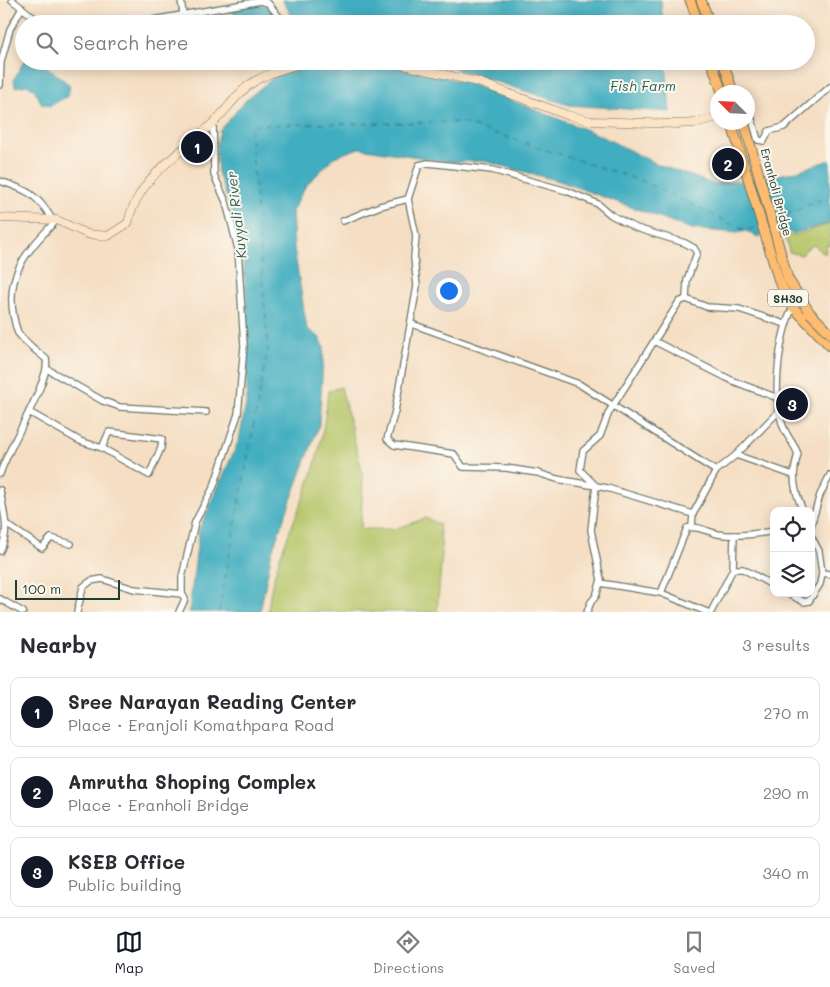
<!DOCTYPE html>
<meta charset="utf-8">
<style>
:root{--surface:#fff;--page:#f7f7f7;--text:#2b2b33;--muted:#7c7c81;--line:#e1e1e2;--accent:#111827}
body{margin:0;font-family:Mali,sans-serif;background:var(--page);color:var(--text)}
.controls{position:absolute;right:15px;bottom:15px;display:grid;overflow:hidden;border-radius:10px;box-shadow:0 2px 12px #0003}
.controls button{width:45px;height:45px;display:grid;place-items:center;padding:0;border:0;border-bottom:1px solid var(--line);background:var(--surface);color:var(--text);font:25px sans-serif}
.compass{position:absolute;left:710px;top:85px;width:45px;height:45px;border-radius:50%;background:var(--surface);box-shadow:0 2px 12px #0003;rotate:294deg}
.scale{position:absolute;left:15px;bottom:12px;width:105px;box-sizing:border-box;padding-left:5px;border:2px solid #1f3d34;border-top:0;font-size:14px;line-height:18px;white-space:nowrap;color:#1f3d34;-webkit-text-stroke:4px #fbf7ec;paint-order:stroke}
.you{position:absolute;left:448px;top:290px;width:18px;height:18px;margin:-12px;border:4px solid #fff;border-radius:50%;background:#1a73e8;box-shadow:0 0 0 8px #1a73e833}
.badge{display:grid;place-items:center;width:32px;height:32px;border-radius:50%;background:var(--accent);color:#fff;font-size:16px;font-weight:700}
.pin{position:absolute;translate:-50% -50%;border:2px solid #fff;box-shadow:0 1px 5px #0006}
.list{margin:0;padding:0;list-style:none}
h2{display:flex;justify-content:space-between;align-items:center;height:65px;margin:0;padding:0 20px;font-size:21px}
h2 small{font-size:16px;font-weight:400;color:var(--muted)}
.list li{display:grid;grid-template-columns:32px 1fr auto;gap:15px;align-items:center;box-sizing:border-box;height:70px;margin:0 10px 10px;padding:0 10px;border:1px solid var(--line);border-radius:10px}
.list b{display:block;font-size:19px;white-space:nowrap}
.list p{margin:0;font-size:16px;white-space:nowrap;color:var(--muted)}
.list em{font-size:16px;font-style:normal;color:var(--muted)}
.icon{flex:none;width:28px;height:28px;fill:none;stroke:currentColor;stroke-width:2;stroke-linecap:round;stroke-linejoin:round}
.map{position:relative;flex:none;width:830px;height:612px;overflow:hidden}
.search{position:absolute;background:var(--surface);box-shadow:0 2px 12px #0003;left:15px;right:15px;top:15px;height:55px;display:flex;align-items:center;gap:12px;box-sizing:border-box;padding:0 18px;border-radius:28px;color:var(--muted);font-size:19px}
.sheet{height:305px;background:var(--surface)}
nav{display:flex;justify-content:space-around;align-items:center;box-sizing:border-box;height:70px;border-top:1px solid var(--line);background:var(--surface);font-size:14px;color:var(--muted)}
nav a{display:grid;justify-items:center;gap:2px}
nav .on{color:var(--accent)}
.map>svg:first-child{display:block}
.green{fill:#b5c568;stroke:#6a814e}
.water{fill:#41adc0;stroke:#30757a}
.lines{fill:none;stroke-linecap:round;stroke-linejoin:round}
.ferry{stroke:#295f5e;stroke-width:1;stroke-dasharray:6 5;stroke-linecap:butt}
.street-casing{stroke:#6a7566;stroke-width:8}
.secondary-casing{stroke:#6a7566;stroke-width:9}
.primary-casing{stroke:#6a7566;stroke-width:11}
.street{stroke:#fff;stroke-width:5.5}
.secondary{stroke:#fee4c6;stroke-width:8}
.primary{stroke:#fdbc70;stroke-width:9}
.primary-bridge-casing{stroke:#6a7566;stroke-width:11;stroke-linecap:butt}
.primary-bridge{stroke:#fdbc70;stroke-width:9}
.labels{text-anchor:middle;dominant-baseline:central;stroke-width:4;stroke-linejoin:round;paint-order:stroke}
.shield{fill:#fbf7ec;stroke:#61756b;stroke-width:1}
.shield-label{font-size:11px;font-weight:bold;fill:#1f3d34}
.street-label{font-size:12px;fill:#1f3d34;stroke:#fbf7ec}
.water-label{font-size:14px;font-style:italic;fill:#295f5e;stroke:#fbf7ec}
</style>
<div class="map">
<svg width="830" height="612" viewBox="0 0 830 612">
<rect width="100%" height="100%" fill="#fbf7ec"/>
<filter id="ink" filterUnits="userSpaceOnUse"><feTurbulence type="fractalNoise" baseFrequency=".02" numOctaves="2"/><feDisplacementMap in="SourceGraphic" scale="10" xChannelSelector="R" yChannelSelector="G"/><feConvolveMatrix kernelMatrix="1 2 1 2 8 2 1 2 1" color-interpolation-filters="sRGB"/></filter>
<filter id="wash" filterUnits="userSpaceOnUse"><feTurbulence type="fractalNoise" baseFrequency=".0096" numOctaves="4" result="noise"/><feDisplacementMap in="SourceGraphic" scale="20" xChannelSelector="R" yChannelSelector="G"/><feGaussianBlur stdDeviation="1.12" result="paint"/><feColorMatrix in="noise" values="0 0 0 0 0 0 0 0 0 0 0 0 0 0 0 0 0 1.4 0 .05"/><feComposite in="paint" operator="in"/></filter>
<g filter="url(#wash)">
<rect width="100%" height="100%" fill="#f5dec3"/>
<g class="green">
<polygon points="830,224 830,246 827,245 825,254 814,245 806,249 802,255 789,252 785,236 796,235"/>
<path d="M341,387L363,475L361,529H395L426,518L439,524L442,554L437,612H268C271,569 292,528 307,488C319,457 325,424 328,391Z"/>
</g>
<g class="water">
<polygon points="282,0 661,0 663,24 297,24"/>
<polygon points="253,5 266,5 281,24 239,24 232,10"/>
<polygon points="24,61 42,63 70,85 68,96 50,106 42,104 34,89 28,85 15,87 14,79"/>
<polygon points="431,61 666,61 670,112 569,105"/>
<polygon points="330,63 390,66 465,82 599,135 657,164 713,184 752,180 794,172 830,160 830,223 792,234 778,226 758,237 746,231 737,233 692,229 559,181 484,161 451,162 359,148 334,157 305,187 292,211 294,248 307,329 319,337 324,347 319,425 272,551 260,612 189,612 199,530 239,440 247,399 247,303 241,235 218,173 216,150 220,130 247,99 277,75"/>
</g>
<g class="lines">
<g class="ferry">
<polyline points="776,219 830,196"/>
<polyline points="219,612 268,348 250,125 460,122 642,181 746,231 758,226"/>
</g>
</g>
</g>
<g filter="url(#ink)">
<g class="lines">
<defs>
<g id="street">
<polyline points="12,0 42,24"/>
<polyline points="181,0 183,14"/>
<polyline points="130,24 261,1 268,3 285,24"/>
<polyline points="0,85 1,62 10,29 22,8"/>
<polyline points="748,106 758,140 764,141 769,131 784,127 830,87"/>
<path d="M0,181C27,190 37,194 52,219"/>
<polyline points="343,221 380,206 408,199"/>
<polyline points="686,299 687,280 697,253 694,248 685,243 636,228 611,215 598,204 567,191 492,170 428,163 419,165 408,199 416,236 414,258 417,286 395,411 387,439 394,445 454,454 463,467 506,468 538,473 557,479 607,488 693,514"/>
<path d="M793,307C779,335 772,393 782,423C785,435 794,443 798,454C791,476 794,490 803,511"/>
<polyline points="412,324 579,384 716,471"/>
<polyline points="654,341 733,381 778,398"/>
<polyline points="47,369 103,401 120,407 206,412"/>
<polyline points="29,412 80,441 102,448 149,475 161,448 162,439 109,432 102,448"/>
<polyline points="736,455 793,475"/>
<path d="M0,474C7,449 52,378 46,359C36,351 26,343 18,333C0,281 23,254 57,220"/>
<path d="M0,490C3,512 11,529 0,551"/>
<polyline points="6,524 42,548 51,538 71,544"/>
<polyline points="811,525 820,495 830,475"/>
<polyline points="692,527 693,514 716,471 736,455 779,411"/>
<polyline points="811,536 819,551 822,573 830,574"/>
<polyline points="733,569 734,535"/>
<path d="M600,583L661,593L687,528C697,525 708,532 718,534C737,537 755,534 774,531"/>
<polyline points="661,593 707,612"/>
<polyline points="787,593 804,602 809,601 820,584 822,573"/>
<polyline points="0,599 23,612"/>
<polyline points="77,612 83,587 91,581 102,579 134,589 182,594"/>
<polyline points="179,612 185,599 182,594 182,577 195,522 214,486 238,414 244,346 238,249 226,202 214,175 213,123"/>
<polyline points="587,612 591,602 596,596 601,580 591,530 596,486 580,470 583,451 600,436 609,412 679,302 686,299 707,307 739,309 785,324"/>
<polyline points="711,612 733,569 743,569 774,586"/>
</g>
<g id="secondary">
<polyline points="386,61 478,82 567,115 591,121 677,124 694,123 718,117"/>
<path d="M0,218L57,220L87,234L108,236L128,223C137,178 181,153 212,124C227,110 238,91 255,81C271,71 291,67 309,61"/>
</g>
<g id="primary">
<polyline points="690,0 699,24"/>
<polyline points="701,0 710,24"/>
<polyline points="711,61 722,92"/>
<polyline points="723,61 733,92"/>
<polyline points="731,122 779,281 793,307 830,346"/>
<polyline points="744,122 788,279 810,313"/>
</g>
</defs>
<use href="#street" class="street-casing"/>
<use href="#secondary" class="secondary-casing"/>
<use href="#primary" class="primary-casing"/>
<use href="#street" class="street"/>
<use href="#secondary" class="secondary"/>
<use href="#primary" class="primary"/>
<defs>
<polyline id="primary-bridge" points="810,313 830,333"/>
</defs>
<use href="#primary-bridge" class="primary-bridge-casing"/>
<use href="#primary-bridge" class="primary-bridge"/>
</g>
</g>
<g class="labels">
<rect class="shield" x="768" y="289.5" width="40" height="17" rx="4"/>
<g class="shield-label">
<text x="788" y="298">SH30</text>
</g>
<g class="street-label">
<text transform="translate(777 192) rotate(75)">Eranholi Bridge</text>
</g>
<g class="water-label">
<text x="643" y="85">Fish Farm</text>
<text transform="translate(236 215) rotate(-97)">Kuyyali River</text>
</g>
</g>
</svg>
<div class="controls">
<button><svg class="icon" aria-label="locate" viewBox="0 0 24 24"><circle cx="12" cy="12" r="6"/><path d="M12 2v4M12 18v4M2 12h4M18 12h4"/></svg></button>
<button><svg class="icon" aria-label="layers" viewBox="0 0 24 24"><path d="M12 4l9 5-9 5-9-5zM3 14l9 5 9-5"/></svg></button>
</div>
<svg class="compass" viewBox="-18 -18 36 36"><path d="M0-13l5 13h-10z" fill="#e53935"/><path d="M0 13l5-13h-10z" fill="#7c7c81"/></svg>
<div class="scale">100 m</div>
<div class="you"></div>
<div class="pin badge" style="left:197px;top:147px">1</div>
<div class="pin badge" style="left:728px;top:164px">2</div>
<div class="pin badge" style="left:792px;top:404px">3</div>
<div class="search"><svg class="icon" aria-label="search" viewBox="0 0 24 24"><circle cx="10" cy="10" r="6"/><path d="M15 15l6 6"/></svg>Search here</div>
</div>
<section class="sheet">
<h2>Nearby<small>3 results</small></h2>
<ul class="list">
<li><span class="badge">1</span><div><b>Sree Narayan Reading Center</b><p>Place · Eranjoli Komathpara Road</p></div><em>270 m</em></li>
<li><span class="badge">2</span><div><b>Amrutha Shoping Complex</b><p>Place · Eranholi Bridge</p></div><em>290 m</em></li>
<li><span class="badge">3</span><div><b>KSEB Office</b><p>Public building</p></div><em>340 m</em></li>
</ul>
</section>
<nav>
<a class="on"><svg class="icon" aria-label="map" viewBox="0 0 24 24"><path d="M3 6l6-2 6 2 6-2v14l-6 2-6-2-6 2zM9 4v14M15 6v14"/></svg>Map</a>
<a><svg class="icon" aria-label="directions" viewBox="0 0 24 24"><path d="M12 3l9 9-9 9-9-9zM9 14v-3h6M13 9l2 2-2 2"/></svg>Directions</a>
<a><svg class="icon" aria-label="saved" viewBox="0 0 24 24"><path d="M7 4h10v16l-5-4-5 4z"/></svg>Saved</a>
</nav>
